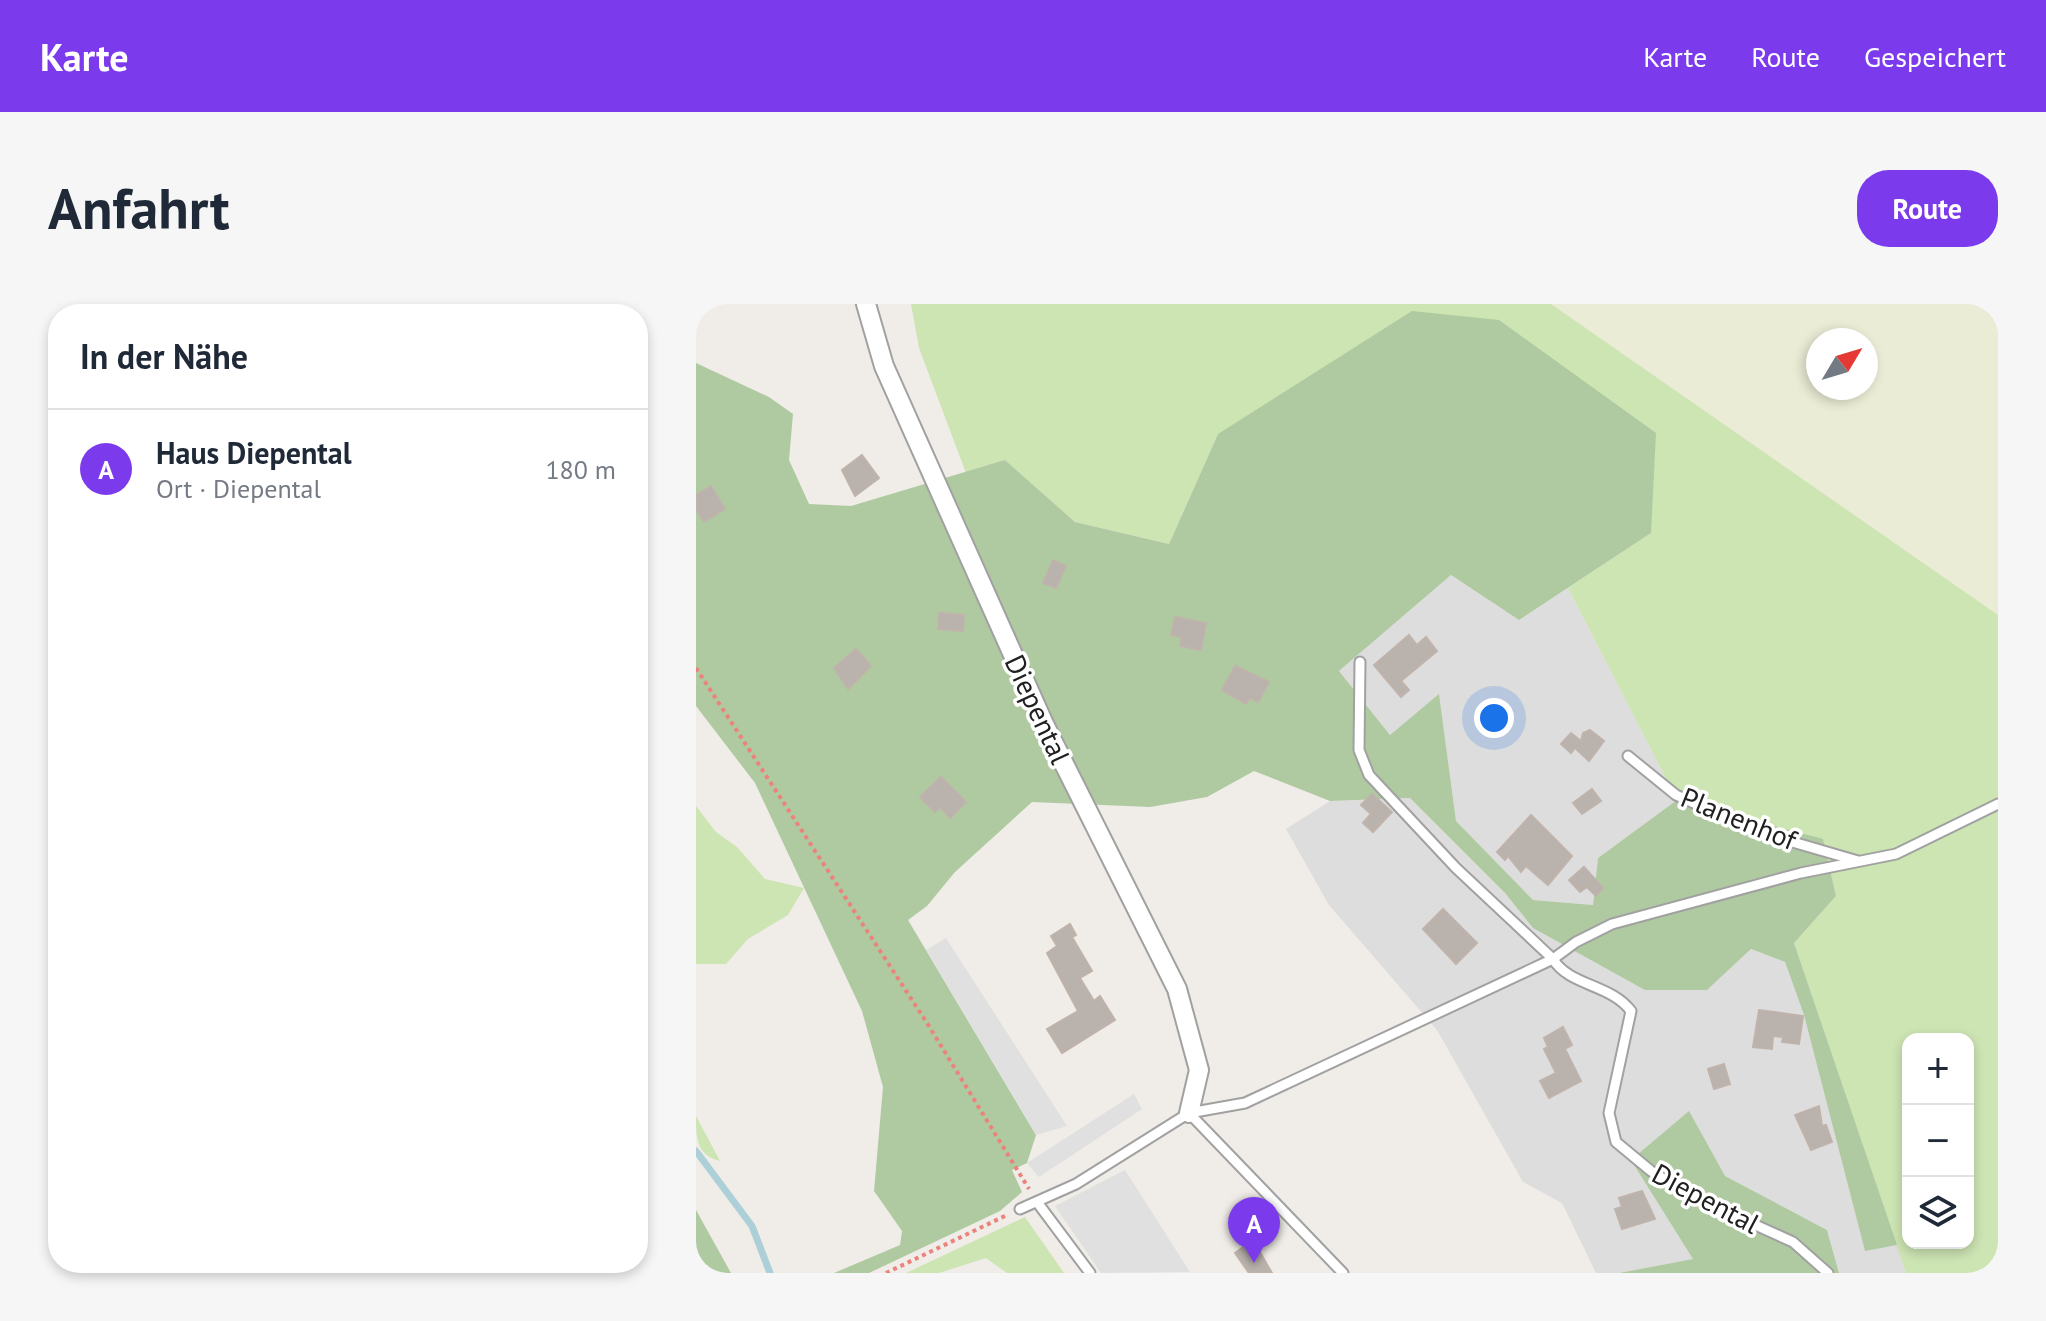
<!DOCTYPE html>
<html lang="de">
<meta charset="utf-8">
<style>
:root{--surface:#fff;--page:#f6f6f7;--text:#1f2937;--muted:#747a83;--line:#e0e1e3;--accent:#7c3aed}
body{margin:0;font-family:"PT Sans",sans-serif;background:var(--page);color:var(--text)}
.controls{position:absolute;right:24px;bottom:24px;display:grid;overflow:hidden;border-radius:16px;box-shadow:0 4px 12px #0003}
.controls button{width:72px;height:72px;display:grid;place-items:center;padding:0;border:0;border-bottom:2px solid var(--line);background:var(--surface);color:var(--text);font:40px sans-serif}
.compass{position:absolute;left:1110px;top:24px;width:72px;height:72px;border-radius:50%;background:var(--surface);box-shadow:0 4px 12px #0003;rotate:52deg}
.you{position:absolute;left:798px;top:414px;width:28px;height:28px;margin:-20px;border:6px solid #fff;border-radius:50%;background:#1a73e8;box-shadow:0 0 0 12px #1a73e833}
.badge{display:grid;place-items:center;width:52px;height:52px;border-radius:50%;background:var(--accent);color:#fff;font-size:26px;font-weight:700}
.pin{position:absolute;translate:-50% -66px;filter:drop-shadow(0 2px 4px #0008)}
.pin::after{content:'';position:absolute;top:42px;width:28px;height:24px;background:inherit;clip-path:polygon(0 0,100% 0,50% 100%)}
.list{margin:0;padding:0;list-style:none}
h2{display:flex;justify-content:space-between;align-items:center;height:104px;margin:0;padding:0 32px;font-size:34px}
h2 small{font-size:26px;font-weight:400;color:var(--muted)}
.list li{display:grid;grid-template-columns:52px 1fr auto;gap:24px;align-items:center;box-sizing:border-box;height:120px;padding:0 32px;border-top:2px solid var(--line)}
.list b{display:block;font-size:30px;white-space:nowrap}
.list p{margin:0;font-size:26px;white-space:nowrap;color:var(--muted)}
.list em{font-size:26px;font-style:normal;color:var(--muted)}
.icon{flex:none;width:44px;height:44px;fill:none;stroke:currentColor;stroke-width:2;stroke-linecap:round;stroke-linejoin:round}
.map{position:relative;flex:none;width:1302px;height:969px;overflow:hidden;border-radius:32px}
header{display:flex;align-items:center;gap:48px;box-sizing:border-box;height:112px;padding:0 40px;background:var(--accent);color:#fff}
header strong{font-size:38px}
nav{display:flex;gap:44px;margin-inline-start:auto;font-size:28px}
.intro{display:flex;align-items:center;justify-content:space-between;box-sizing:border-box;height:192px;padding:0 48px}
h1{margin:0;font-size:56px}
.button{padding:20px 36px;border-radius:32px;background:var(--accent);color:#fff;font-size:28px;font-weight:700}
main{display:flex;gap:48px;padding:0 48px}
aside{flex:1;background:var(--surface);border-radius:32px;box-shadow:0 4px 12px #0003}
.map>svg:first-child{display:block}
.residential{fill:#dedddd}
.farmland{fill:#ebecd5;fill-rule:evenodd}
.grass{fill:#cde4b3;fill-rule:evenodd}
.forest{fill:#afcaa1}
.parking{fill:#e0e0e0}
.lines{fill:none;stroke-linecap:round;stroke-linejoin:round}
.stream{stroke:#add0d8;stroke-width:7}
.building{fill:#b9b2ad;stroke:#c0b3ab;stroke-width:2}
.service-casing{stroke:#a1a1a1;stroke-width:13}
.minor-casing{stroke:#a1a1a1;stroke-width:22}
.path{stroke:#eb837d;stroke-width:4;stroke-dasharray:4 4;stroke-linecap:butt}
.service{stroke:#fff;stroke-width:9}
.minor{stroke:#fff;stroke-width:18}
.labels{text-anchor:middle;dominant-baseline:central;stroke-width:7;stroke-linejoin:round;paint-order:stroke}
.street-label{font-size:28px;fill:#202020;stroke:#fff}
</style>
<header>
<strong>Karte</strong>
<nav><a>Karte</a><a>Route</a><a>Gespeichert</a></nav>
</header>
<div class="intro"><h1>Anfahrt</h1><a class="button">Route</a></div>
<main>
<aside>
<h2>In der Nähe<small></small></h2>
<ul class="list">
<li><span class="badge">A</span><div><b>Haus Diepental</b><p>Ort · Diepental</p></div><em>180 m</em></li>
</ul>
</aside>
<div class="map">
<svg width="1302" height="969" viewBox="0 0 1302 969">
<rect width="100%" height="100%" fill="#f0ede8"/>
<g class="residential">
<polygon points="755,271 823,316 872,284 981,496 902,554 897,601 837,596 760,517 743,391 694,431 643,367"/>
<polygon points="714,494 809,589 837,624 1011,686 1055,645 1089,658 1108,711 1169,946 1201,941 1210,969 1143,969 1131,926 1029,872 998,955 923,969 900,969 866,899 827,878 741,726 633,601 590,525 634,497"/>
</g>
<path class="farmland" d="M855,0H1302V311ZM1122,36H1170V84H1122Z"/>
<g class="grass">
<path d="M215,0H855L1302,311V969H1210L1098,639L1140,592L1127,536L981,496L872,284L955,229L522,130L473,240L379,218L309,156L270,169L223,44ZM1212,735H1272V939H1212Z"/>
<polygon points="0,502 20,528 41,543 69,575 108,584 92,611 52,635 30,660 0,660"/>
<path d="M0,812L24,857C0,851 0,834 0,812Z"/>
<polygon points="329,913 368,969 311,969 290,954 243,969 210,969"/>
</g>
<g class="forest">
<polygon points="716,7 803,16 960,129 955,229 823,316 755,271 643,367 694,431 743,390 760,517 837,596 897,601 902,554 981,496 1127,535 1140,592 1098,639 1201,941 1169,947 1108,711 1089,658 1055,645 1011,686 949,686 837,624 809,589 714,494 634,497 558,467 511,493 454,503 336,498 259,568 231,602 212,616 340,831 331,859 316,866 326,888 304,907 173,969 138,969 204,941 206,927 178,887 187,783 166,707 59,479 0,402 0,59 73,93 97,110 93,156 113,200 155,202 309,156 379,218 473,240 522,130"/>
<polygon points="993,807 1029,872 1131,926 1143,969 923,969 997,955 935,856"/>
<polygon points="0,906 35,969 0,969"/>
</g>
<g class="parking">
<polygon points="250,634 371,822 340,831 230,646"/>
<polygon points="438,790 446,805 343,873 331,859"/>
<polygon points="429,866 494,968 405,969 359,902"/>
</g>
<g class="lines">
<polyline class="stream" points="0,847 56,922 74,969"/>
</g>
<g class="building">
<polygon points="166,151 183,174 159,192 146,166"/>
<polygon points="15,182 29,205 8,218 0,206 0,191"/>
<polygon points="357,256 370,262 360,284 347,279"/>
<polygon points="243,309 268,311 267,327 242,325"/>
<polygon points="479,313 510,319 505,346 484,342 486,333 475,331"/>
<polygon points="713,331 721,341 730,333 741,347 705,377 713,386 705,393 678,361"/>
<polygon points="160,345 175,362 152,385 138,364"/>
<polygon points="539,362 573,378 562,398 554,394 550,400 526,386"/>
<polygon points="894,426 908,437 893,457 879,444 875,449 865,440 875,429 885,437 887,429"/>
<polygon points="245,473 270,498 254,514 244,503 239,508 224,493"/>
<polygon points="896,485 905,497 886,510 877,499"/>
<polygon points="676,490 696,508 677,528 667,519 675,510 665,501"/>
<polygon points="835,511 876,552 852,581 830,562 825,568 812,552 809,556 801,548"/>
<polygon points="888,563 907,584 900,592 891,583 884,588 873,576"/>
<polygon points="747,605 781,639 760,660 727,625"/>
<polygon points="374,620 380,631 376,633 396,667 384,674 398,697 404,692 419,716 366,749 351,725 382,707 351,649 361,642 355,632"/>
<polygon points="1063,706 1107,712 1103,740 1086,738 1087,733 1077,732 1076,745 1057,743"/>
<polygon points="867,723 876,741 869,745 885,777 853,794 844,777 860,769 848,745 852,743 848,734"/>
<polygon points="1028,760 1034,780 1018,785 1012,765"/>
<polygon points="1123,802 1126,822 1130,821 1136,838 1115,846 1099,811"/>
<polygon points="946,887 959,915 926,925 919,905 926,903 923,894"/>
<polygon points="557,936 576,969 553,969 539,949"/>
</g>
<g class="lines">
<defs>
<g id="service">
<path d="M664,358L663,446L673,471L760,564L857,655C873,682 915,680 935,707L913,809L920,838L955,867L993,891L1097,938L1132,969"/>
<polyline points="932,452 980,491 1062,528 1162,557"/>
<polyline points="493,809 647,969"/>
<polyline points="341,898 394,969"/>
<polyline points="324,905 380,880 493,809 549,799 857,655 880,638 916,620 1105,569 1200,550 1302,500"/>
</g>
<polyline id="minor" points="170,0 188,62 347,418 481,685 503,766 493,809"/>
</defs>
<use href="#service" class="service-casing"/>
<use href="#minor" class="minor-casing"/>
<g class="path">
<polyline points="0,364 231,719 333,885"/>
<polyline points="190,969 311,911"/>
</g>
<use href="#service" class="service"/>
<use href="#minor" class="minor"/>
</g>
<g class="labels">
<g class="street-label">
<text transform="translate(342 405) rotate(65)">Diepental</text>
<text transform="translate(1043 514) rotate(22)">Planenhof</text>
<text transform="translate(1010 894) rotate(28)">Diepental</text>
</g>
</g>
</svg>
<div class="controls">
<button>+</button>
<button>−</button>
<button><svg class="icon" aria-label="layers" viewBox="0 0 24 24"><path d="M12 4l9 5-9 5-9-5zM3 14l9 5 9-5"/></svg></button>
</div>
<svg class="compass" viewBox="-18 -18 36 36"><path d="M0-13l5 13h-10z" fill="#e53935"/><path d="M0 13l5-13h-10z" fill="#747a83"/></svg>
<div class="you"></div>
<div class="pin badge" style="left:558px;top:959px">A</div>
</div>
</main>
